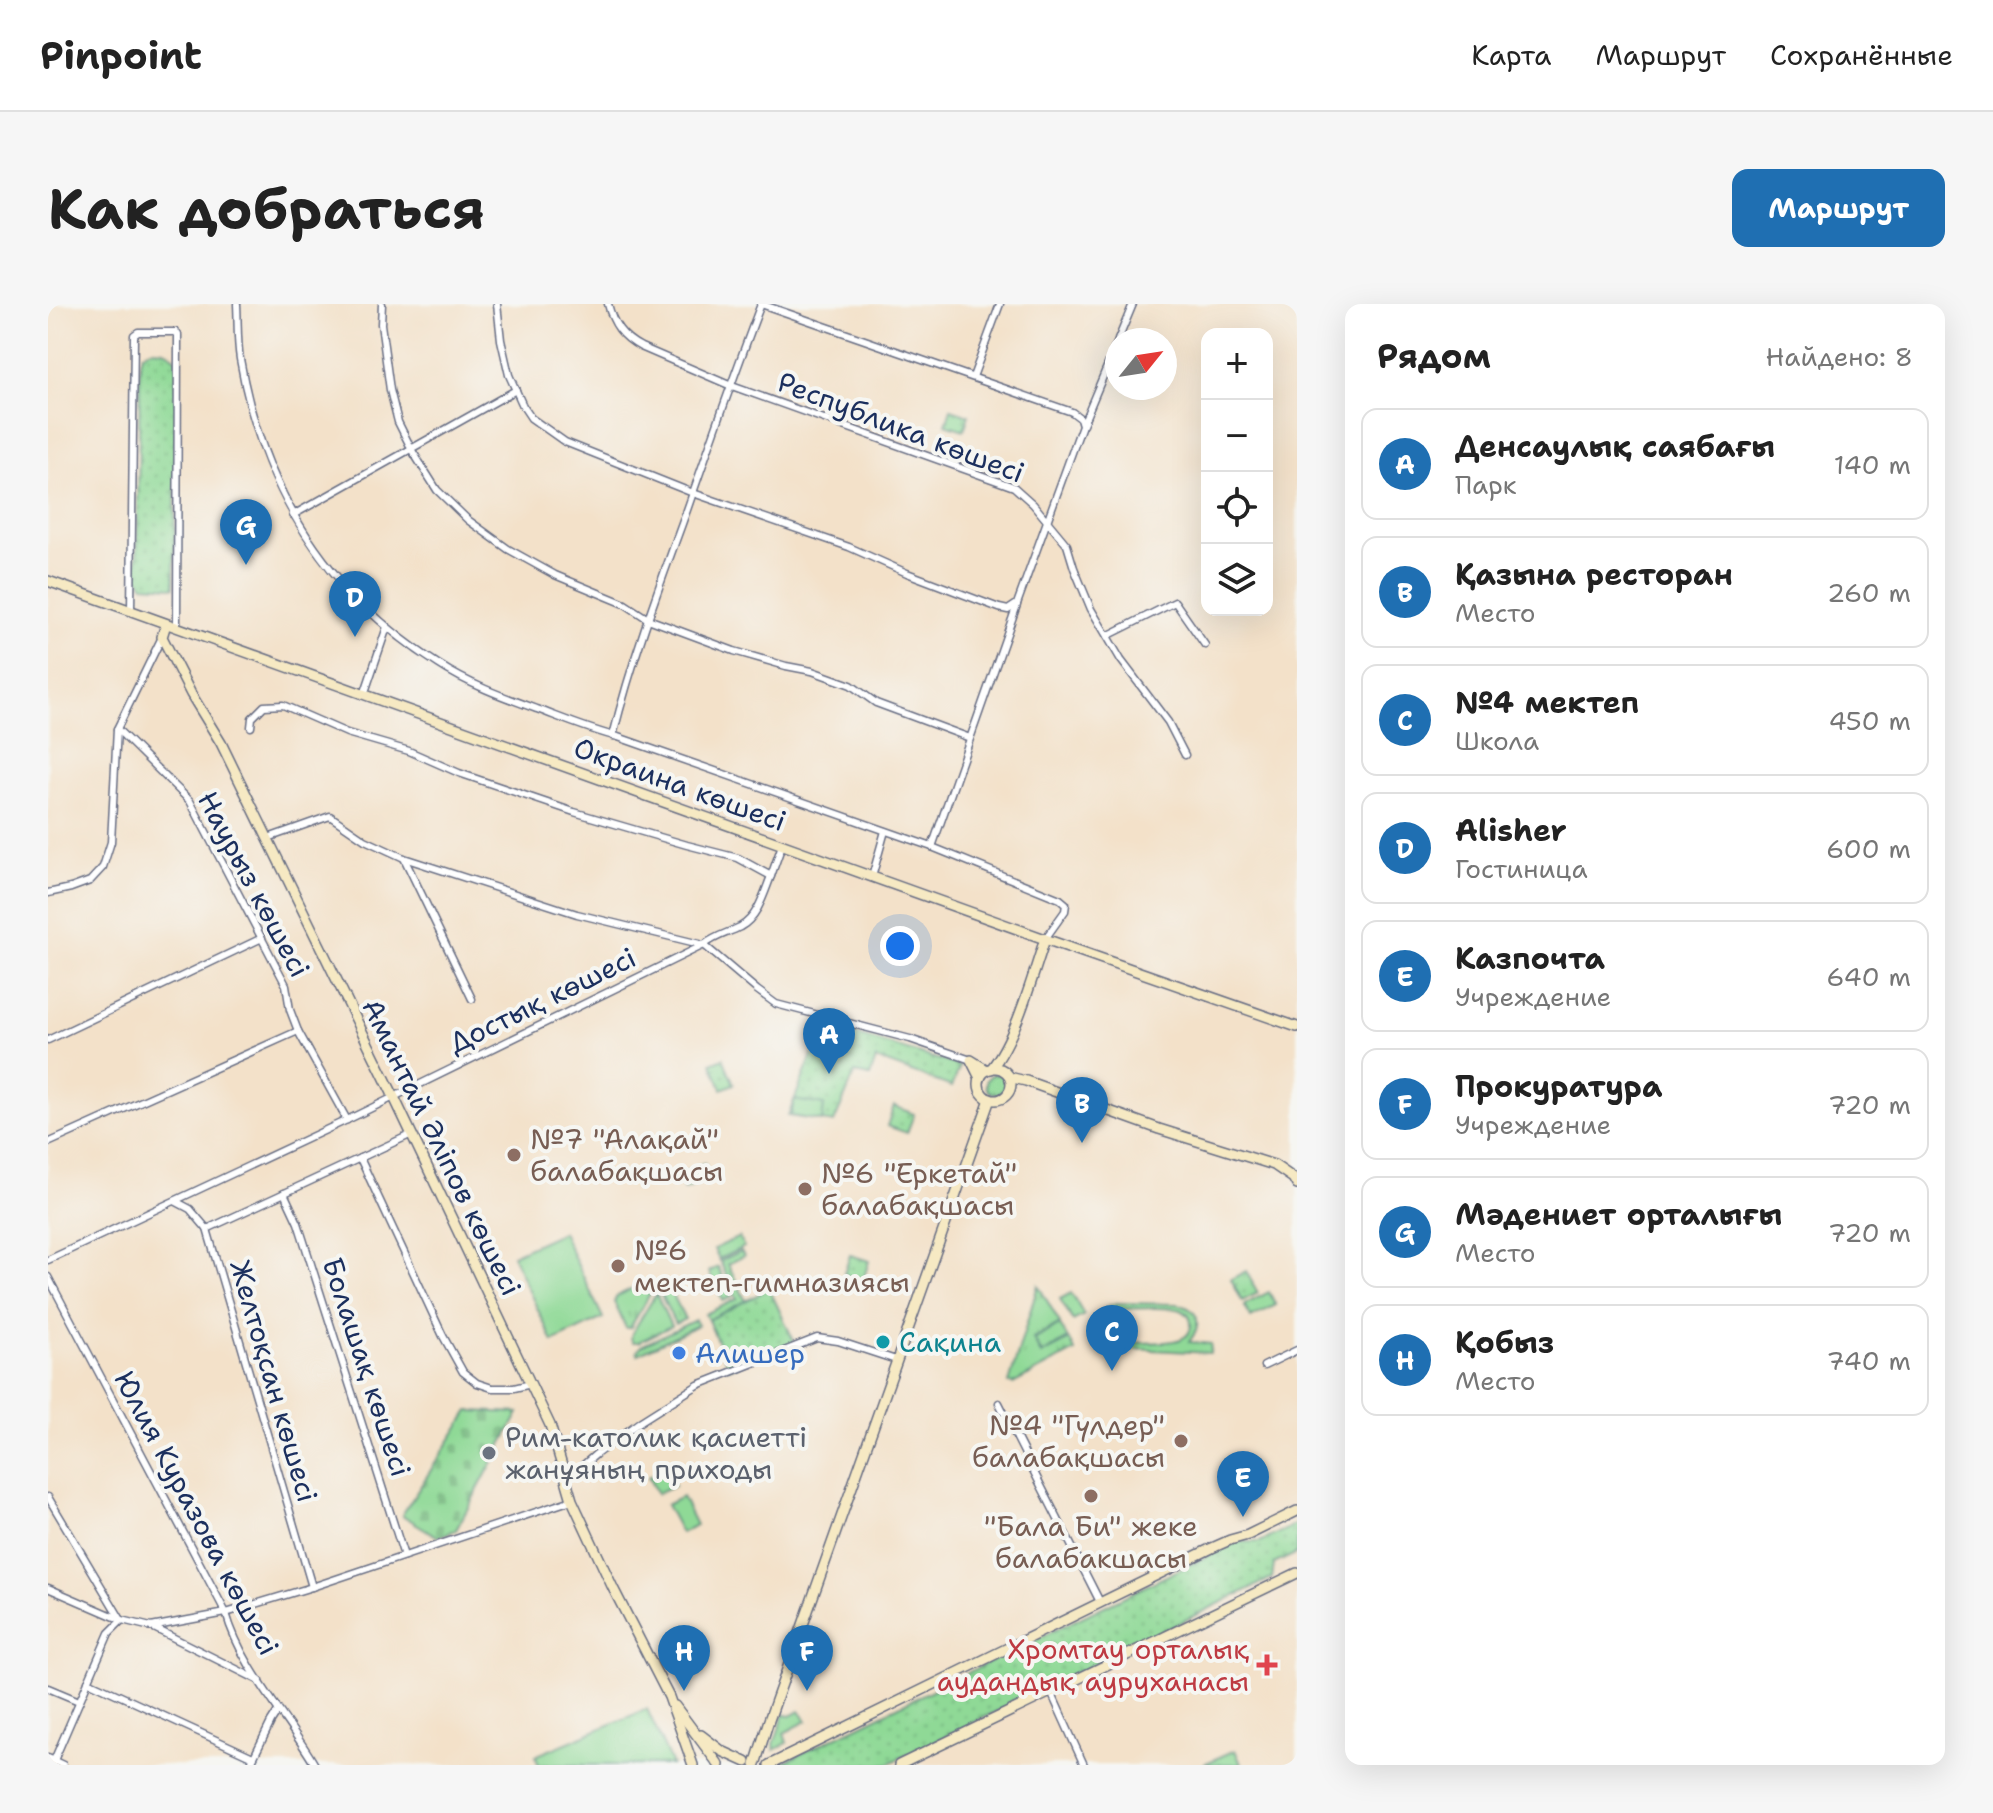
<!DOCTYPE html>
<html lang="ru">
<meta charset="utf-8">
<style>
:root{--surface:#fff;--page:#f6f6f6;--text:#222;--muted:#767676;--line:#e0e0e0;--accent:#1f6fb2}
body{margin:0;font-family:"Shantell Sans",sans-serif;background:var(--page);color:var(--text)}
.controls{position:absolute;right:24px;top:24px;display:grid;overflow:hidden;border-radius:16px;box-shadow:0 8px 32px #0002}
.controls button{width:72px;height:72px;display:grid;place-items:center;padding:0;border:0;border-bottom:2px solid var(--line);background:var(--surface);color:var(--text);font:40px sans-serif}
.compass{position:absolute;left:1057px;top:24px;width:72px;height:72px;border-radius:50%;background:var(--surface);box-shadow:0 8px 32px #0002;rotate:60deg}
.you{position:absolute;left:852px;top:642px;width:28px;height:28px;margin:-20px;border:6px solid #fff;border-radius:50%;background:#1a73e8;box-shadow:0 0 0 12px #1a73e833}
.badge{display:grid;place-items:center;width:52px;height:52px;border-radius:50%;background:var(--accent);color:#fff;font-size:26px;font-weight:700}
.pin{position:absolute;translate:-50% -66px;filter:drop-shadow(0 2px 4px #0008)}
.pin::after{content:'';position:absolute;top:42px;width:28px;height:24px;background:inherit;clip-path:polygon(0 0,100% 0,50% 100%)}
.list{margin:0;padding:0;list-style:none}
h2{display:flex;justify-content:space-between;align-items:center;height:104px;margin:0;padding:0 32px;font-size:34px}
h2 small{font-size:26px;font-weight:400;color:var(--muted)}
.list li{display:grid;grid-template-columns:52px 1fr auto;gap:24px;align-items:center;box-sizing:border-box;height:112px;margin:0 16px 16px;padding:0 16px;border:2px solid var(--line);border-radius:16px}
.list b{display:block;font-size:30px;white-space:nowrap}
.list p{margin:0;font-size:26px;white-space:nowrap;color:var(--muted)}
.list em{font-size:26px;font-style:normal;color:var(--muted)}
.icon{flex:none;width:44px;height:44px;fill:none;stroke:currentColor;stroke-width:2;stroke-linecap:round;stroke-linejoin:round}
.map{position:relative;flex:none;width:1249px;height:1461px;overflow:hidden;border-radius:16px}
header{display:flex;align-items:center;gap:48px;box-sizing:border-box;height:112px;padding:0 40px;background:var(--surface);border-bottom:2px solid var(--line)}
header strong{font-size:38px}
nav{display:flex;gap:44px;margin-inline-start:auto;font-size:28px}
.intro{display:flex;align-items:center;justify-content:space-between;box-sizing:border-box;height:192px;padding:0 48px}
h1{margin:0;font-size:56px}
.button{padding:20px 36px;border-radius:16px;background:var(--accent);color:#fff;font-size:28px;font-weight:700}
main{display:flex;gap:48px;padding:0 48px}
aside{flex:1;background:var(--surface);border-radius:16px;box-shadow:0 8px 32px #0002}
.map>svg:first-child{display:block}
.grass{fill:url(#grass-tufts);stroke:#55847a;stroke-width:2}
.cemetery{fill:url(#cemetery-stones);stroke:#55847a;stroke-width:2}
.park{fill:url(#park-dots);stroke:#55847a;stroke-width:2}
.pitch{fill:#8fd996;stroke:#55847a;stroke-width:2;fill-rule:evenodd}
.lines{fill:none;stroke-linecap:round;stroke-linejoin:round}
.street-casing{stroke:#676d83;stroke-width:9}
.secondary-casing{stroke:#676d83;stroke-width:12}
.street{stroke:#fff;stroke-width:6}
.secondary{stroke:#f6e9c3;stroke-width:9}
.education-dot{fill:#8d6e63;stroke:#f6f6f2;stroke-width:3}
.culture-dot{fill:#0f9aa8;stroke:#f6f6f2;stroke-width:3}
.shop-dot{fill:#3f7fe0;stroke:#f6f6f2;stroke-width:3}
.worship-dot{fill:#6b7280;stroke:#f6f6f2;stroke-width:3}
.health-dot{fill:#e0444e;stroke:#f6f6f2;stroke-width:3}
.labels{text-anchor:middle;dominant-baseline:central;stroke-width:8;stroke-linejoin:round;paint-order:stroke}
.street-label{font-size:28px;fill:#1b2f5e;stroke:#f6f6f2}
.education-label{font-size:28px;fill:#785e54;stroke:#f6f6f2;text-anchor:start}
.culture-label{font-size:28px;fill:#0d838f;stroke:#f6f6f2;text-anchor:start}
.shop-label{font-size:28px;fill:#366cbe;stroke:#f6f6f2;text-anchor:start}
.worship-label{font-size:28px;fill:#5b616d;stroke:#f6f6f2;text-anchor:start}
.health-label{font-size:28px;fill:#be3a42;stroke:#f6f6f2;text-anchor:end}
</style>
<header>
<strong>Pinpoint</strong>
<nav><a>Карта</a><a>Маршрут</a><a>Сохранённые</a></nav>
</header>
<div class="intro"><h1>Как добраться</h1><a class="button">Маршрут</a></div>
<main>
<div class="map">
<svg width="1249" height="1461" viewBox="0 0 1249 1461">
<defs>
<pattern id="grass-tufts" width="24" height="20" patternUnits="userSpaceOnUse" patternTransform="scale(2)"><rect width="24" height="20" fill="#8fd996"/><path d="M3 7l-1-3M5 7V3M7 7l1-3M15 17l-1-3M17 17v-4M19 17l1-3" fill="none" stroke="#7bbb84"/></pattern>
<pattern id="cemetery-stones" width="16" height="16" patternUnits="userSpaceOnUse" patternTransform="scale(2)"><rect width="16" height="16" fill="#8fd996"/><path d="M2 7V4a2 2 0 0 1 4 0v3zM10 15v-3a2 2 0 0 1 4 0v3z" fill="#7bbb84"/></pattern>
<pattern id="park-dots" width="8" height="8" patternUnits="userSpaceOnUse" patternTransform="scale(2)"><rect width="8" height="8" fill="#8fd996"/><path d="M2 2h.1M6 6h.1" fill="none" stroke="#7bbb84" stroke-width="1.8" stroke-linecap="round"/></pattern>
</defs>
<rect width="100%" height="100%" fill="#f6f6f2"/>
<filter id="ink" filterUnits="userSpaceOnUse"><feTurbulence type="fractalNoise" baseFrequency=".0125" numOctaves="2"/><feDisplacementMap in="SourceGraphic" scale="16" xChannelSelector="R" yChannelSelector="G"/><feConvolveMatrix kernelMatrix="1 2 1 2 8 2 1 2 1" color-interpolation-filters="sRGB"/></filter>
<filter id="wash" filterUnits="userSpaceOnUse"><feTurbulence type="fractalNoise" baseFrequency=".006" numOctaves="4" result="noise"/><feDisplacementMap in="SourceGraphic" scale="32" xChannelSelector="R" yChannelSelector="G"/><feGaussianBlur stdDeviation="1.8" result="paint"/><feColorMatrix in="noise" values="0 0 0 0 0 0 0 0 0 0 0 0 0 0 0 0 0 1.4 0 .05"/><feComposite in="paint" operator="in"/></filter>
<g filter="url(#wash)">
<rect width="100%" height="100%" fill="#f3e1c9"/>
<g class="grass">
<circle cx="948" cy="780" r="10"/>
<polygon points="691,933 696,943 671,955 666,945"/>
<polygon points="693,947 696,952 680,960 698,997 660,1016 657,1010 689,995 672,957"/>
<polygon points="670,963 684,993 675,997 661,968"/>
<polygon points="601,976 605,985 582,1024 578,1024 566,998 569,992"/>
<polygon points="990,981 1012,1019 985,1035 993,1051 1022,1036 1027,1047 965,1080 961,1079"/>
<polygon points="623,987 637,1015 627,1020 613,991"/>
<polygon points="608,990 623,1022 591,1038 585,1038 583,1034 584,1029"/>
<polygon points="647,1016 650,1021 590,1050 589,1047 593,1042"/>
<polygon points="752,1407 759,1417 736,1429 739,1439 727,1446 726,1440 736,1410 742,1412"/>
</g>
<polygon class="cemetery" points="421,1107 471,1109 408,1226 390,1233 354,1211"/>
<g class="park">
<path d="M103,45C116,45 121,46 129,57L126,283H125L96,281L89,272L92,58L94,50Z"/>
<polygon points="903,105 921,111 916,126 898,120"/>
<polygon points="776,721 912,762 904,783 828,755 822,772 807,769 786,819 740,812"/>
<polygon points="675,754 686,780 674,785 664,759"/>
<polygon points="846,802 866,810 859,829 839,822"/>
<polygon points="802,951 821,957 815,977 796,970"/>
<polygon points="1198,967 1210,989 1194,997 1183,975"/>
<polygon points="717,976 746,1037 745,1040 681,1064 660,1016 713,989 709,980"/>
<polygon points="617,1164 626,1182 609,1190 600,1173"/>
<polygon points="1249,1220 1249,1249 1226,1260 1224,1274 838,1461 730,1461 1188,1238 1212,1238"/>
</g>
<g class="pitch">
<polygon points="746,796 776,801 774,817 743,812"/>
<polygon points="656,859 663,874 636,886 629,872"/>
<polygon points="514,928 555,1014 505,1038 464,951"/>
<polygon points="1221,988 1228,1001 1203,1014 1196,1001"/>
<polygon points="1023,989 1036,1011 1025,1017 1012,995"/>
<path d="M1069,999L1130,1000C1153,1006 1154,1021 1141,1038L1163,1040L1162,1049L1046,1043C1047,1023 1045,1004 1069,999ZM1070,1005C1084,1005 1122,1002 1133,1006C1147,1012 1146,1029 1133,1035C1121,1040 1075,1040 1063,1035C1057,1032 1054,1027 1053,1020L1059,1009Z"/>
<polygon points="1012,1021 1020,1035 994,1050 986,1036"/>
<polygon points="634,1193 648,1221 633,1229 618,1201"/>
<polygon points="599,1405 624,1461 491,1461 487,1452"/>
<polygon points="1187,1446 1193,1460 1156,1461 1156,1460"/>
</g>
</g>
<g filter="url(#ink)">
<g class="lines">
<defs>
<g id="street">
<path d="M189,0C190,18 189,37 192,55C214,184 278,289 390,360C420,380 456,393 489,405C516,415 542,426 570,433L884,543L1012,595L1018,600L1017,607L997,635"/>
<polyline points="334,0 333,20 342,86 350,118 365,148 389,186 420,216 460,245 507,271 577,300 600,315 686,347 738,362 764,367 803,381 828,399 922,434"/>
<polyline points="449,0 453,36 461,71 475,102 483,114 517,138 645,189 801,243 859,269 951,304 960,306 969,300 1034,121 1032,114 1024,108 713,0"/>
<path d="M560,0C565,20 574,33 593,43L681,81L966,183L985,200L1019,241L1026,264L1043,305L1073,356L1120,418L1137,451"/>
<polyline points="1070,36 1085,0"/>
<polyline points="925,73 952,0"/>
<polyline points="1035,120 1069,39"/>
<polyline points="245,211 468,86"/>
<polyline points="83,307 86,31 90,28 128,28 130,31 129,324"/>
<polyline points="1059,332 1127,298 1157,341"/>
<polyline points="316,391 339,323"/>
<polyline points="203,423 204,414 216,402 235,401 299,429 361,447 411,469 526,508 639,541 690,554 723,572 734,541"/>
<polyline points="69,425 142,497 238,681 242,706 250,727 299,816"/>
<path d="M565,432C584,355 612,280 639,206C663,137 687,68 713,0"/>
<polyline points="220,534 282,512 317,536 356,554 529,610 656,641 709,686 728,700 862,735 923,756"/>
<polyline points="884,543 969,301"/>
<polyline points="356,554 424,695"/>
<polyline points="824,573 837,527"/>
<polyline points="0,589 23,584 42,577 55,563 63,538 69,425 114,333"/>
<polyline points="0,736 214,634"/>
<polyline points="0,839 250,727"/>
<polyline points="312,854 395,1032 415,1068 429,1079 444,1084 466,1084 483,1080"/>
<polyline points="236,889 250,919 356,1252"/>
<polyline points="127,897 142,905 159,925 264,1283"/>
<polyline points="159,925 364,830"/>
<path d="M0,956L299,816L656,641C667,632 680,629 692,623C710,613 716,590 723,572"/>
<path d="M0,973L178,1309C193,1363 239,1413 267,1461"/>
<polyline points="1216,1062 1249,1046"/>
<polyline points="951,1099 1052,1298"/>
<polyline points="518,1176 547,1151 593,1117 650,1081 769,1034 790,1037 848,1056"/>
<polyline points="0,1193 72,1314"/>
<polyline points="0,1284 74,1316 103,1323 178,1309 264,1283 524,1196"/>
<polyline points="104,1323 212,1377"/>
<polyline points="40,1377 205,1453"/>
<polyline points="0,1384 31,1397"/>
<polyline points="1003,1388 1036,1461"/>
<polyline points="0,1454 15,1461"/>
<polyline points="4,1461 61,1329 74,1316"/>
<polyline points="202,1461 223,1418 230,1407"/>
</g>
<g id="secondary">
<polyline points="0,277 997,635 1249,723"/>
<polyline points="118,320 114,333 143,390 173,439 346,793 502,1121 524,1196 565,1284 621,1393 645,1461"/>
<circle cx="947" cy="780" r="16"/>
<path d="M943,765C968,734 984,674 997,635"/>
<polyline points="932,774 923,756 939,766"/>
<polyline points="962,775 965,774 978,777 1111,825 1226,861 1245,874 1249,881"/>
<polyline points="627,1402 671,1461"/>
<polyline points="653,1431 674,1447 698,1458"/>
<polyline points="707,1461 720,1419 942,795"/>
<polyline points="721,1461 1164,1244 1182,1236 1200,1231 1249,1207"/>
<polyline points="851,1461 1249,1269"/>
</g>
</defs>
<use href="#street" class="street-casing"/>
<use href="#secondary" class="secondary-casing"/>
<use href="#street" class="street"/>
<use href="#secondary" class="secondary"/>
</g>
</g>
<g class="education-dot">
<circle cx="466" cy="851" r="8"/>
<circle cx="757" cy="885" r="8"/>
<circle cx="570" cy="962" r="8"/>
<circle cx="1133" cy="1137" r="8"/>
<circle cx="1043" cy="1192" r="8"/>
</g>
<circle class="culture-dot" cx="835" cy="1038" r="8"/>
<circle class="shop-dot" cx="631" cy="1049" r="8"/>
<circle class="worship-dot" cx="441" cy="1149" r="8"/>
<path class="health-dot" d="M1215 1349h8v8h8v8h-8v8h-8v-8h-8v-8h8z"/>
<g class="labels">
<g class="street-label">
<text transform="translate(853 123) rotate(21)">Республика көшесі</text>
<text transform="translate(632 480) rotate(20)">Окраина көшесі</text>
<text transform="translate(206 580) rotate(62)">Наурыз көшесі</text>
<text transform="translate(494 696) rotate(-26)">Достық көшесі</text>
<text transform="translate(394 843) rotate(64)">Амантай Әліпов көшесі</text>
<text transform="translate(319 1063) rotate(72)">Болашақ көшесі</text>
<text transform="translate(226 1077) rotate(74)">Желтоқсан көшесі</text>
<text transform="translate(149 1209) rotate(62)">Юлия Куразова көшесі</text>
</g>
<g class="education-label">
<text x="482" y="835">№7 "Алақай"<tspan x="482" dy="32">балабақшасы</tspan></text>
<text x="773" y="869">№6 "Еркетай"<tspan x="773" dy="32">балабақшасы</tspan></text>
<text x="586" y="946">№6<tspan x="586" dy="32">мектеп-гимназиясы</tspan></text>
<text x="1117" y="1121" text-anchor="end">№4 "Гүлдер"<tspan x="1117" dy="32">балабақшасы</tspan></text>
<text x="1043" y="1222" text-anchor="middle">"Бала Би" жеке<tspan x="1043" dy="32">балабакшасы</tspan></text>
</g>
<g class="culture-label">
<text x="851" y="1038">Сақина</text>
</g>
<g class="shop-label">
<text x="647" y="1049">Алишер</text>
</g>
<g class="worship-label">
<text x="457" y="1133">Рим-католик қасиетті<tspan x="457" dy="32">жанұяның приходы</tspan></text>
</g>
<g class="health-label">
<text x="1201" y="1345">Хромтау орталық<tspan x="1201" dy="32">аудандық ауруханасы</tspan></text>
</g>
</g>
</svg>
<div class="controls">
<button>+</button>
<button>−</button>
<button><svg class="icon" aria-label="locate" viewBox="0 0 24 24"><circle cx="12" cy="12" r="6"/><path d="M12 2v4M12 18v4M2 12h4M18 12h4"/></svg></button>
<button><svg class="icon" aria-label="layers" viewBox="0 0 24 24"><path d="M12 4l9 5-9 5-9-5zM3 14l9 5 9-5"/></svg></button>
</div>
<svg class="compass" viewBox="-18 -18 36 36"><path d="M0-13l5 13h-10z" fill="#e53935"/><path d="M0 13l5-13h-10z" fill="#767676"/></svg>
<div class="you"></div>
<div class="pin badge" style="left:781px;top:770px">A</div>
<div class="pin badge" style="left:1034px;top:839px">B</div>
<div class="pin badge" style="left:1064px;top:1067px">C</div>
<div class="pin badge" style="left:307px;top:333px">D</div>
<div class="pin badge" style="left:1195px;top:1213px">E</div>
<div class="pin badge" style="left:759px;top:1387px">F</div>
<div class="pin badge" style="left:198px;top:261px">G</div>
<div class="pin badge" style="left:636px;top:1387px">H</div>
</div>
<aside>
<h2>Рядом<small>Найдено: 8</small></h2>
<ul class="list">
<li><span class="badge">A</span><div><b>Денсаулық саябағы</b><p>Парк</p></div><em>140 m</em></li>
<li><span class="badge">B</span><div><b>Қазына ресторан</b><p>Место</p></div><em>260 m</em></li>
<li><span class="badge">C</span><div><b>№4 мектеп</b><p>Школа</p></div><em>450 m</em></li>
<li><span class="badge">D</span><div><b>Alisher</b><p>Гостиница</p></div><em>600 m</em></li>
<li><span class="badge">E</span><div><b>Казпочта</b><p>Учреждение</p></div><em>640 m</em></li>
<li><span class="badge">F</span><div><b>Прокуратура</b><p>Учреждение</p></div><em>720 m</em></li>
<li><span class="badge">G</span><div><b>Мәдениет орталығы</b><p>Место</p></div><em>720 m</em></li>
<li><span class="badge">H</span><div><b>Қобыз</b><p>Место</p></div><em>740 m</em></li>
</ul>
</aside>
</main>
